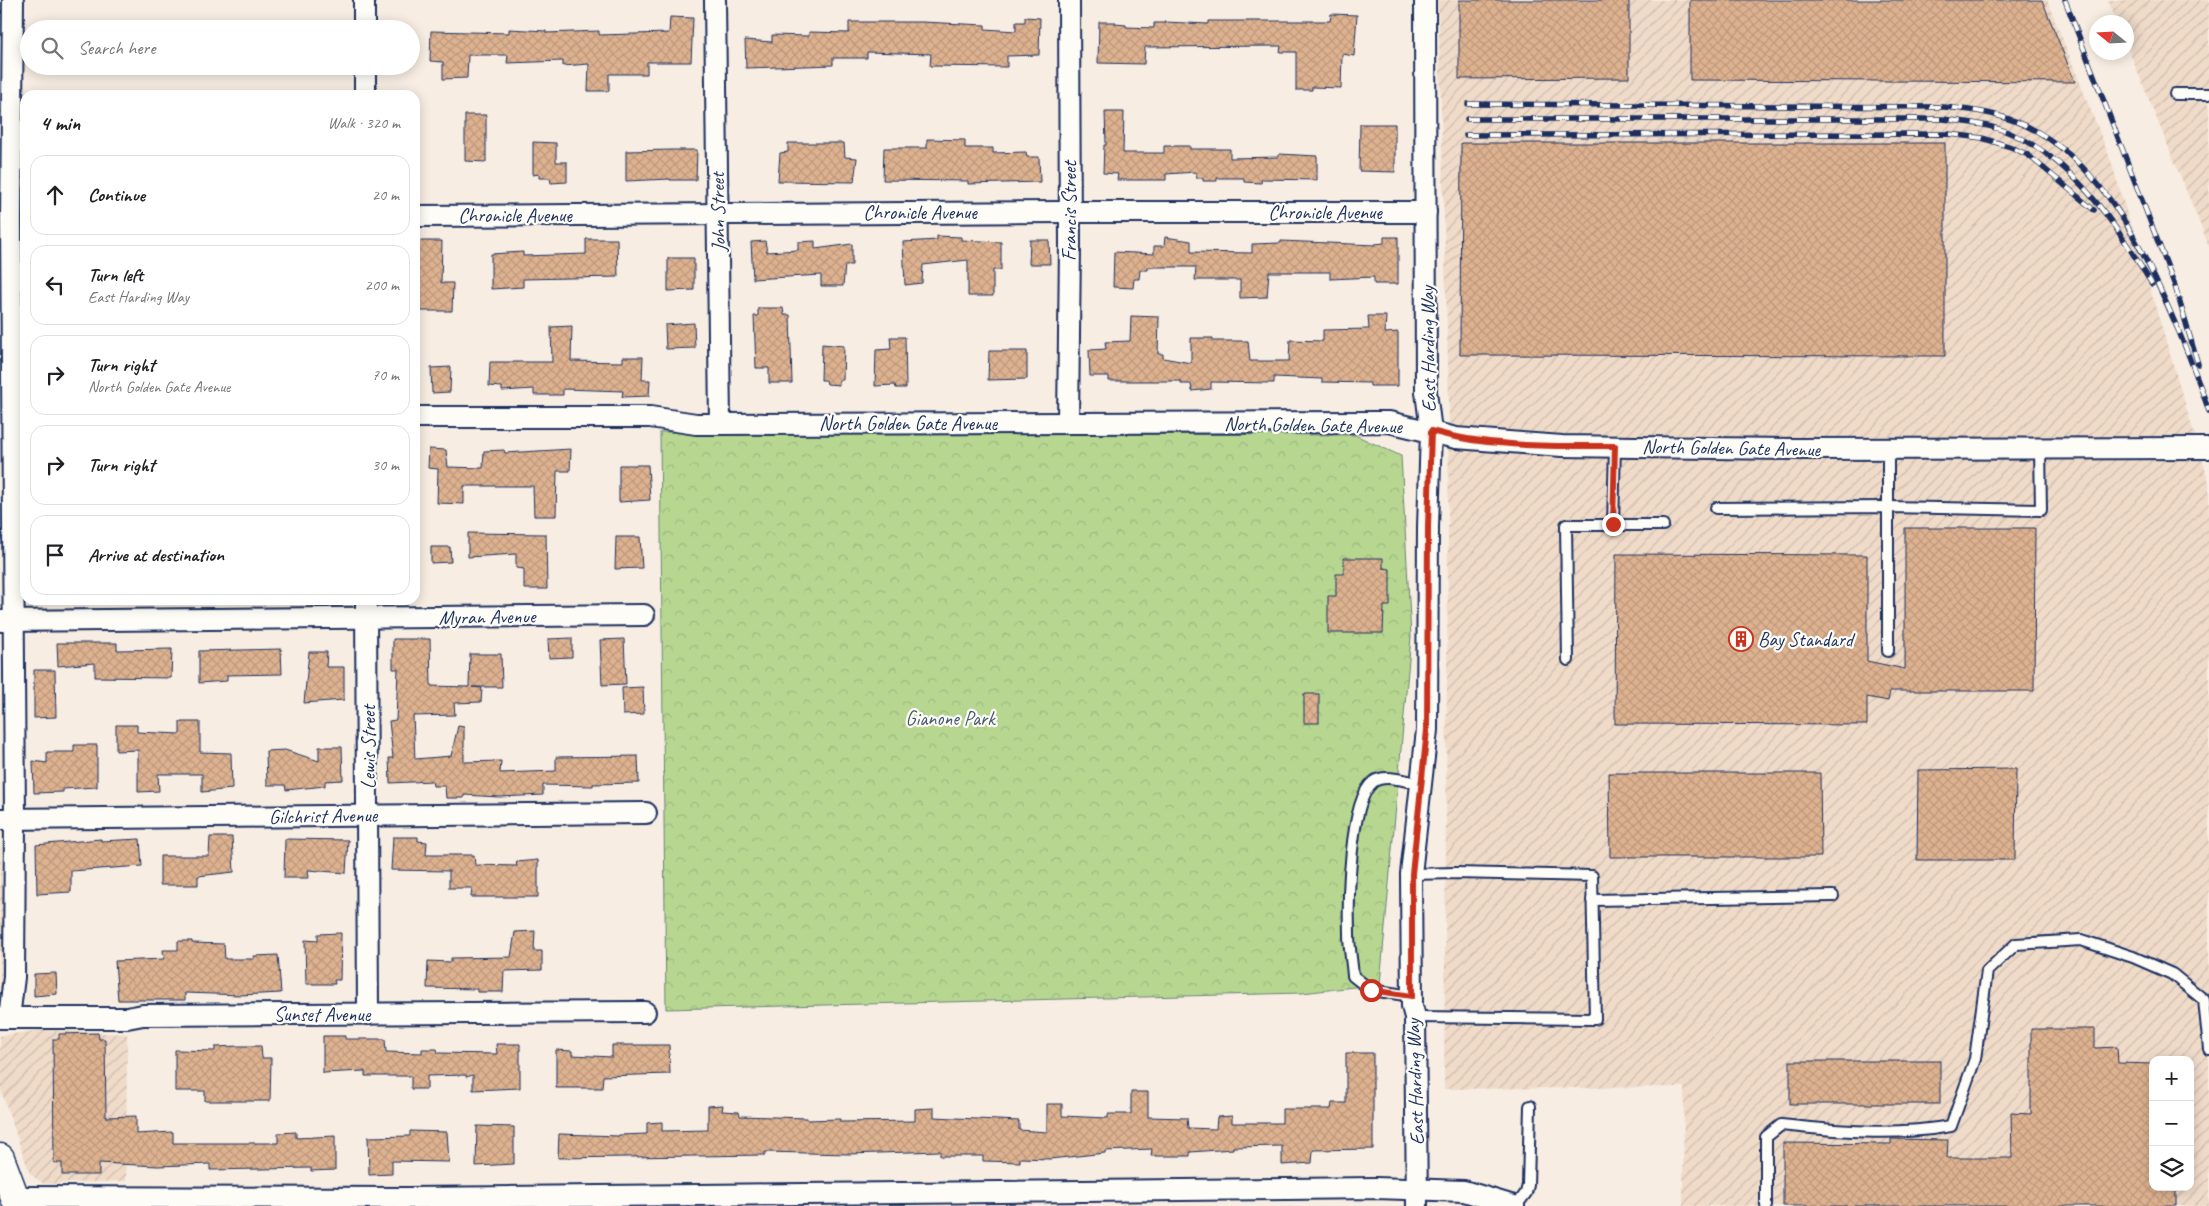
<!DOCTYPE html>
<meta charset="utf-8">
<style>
:root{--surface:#fff;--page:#f6f6f6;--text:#202124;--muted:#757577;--line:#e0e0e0}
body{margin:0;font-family:Caveat,sans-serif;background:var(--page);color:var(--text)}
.controls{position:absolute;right:15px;bottom:15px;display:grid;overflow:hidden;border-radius:10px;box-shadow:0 2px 12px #0003}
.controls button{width:45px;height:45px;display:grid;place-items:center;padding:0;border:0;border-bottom:1px solid var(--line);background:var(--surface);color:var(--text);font:25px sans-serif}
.compass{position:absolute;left:2089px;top:15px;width:45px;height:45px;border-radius:50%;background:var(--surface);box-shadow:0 2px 12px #0003;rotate:288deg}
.stop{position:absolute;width:15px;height:15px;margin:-11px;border:4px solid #c8321e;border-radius:50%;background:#fff}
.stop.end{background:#c8321e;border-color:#fff;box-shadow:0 1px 5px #0008}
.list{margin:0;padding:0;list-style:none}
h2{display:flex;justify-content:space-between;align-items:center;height:65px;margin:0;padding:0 20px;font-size:21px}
h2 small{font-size:16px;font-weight:400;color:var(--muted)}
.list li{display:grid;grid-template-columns:32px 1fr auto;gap:15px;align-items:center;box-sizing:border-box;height:80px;margin:0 10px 10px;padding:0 10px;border:1px solid var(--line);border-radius:15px}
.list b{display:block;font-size:19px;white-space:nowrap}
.list p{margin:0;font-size:16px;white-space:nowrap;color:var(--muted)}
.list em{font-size:16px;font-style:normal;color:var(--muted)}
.icon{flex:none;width:28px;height:28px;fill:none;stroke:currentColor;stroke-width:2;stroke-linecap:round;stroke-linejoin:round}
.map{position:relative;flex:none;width:2209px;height:1206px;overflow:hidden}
.search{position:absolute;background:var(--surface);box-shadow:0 2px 12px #0003;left:20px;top:20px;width:400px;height:55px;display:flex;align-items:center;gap:12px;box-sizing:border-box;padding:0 18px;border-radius:28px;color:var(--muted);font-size:19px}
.panel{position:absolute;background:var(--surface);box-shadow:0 2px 12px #0003;left:20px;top:90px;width:400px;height:515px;border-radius:15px}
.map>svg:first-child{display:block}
.industrial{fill:url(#industrial-furrows);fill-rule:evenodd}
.forest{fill:url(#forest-crowns);stroke:#698378}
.building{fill:url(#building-cross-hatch);stroke:#1b2f5e}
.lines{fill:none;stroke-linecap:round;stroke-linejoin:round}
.service-casing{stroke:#1b2f5e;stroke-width:14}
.minor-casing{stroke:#1b2f5e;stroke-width:24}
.secondary-casing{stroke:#1b2f5e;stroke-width:31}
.service{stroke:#fdfcf7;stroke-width:10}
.minor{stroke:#fdfcf7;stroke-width:20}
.secondary{stroke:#fdfcf7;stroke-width:28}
.rail-casing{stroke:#1b2f5e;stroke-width:5.5}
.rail{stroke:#fdfcf7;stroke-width:4;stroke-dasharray:11;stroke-linecap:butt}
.route{stroke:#c8321e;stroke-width:6}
.labels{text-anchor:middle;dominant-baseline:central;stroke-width:4.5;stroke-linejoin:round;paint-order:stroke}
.street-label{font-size:20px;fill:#1b2f5e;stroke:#fdfcf7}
.poi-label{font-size:20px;fill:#1b2f5e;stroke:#fdfcf7;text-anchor:start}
.park-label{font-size:20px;fill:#42596b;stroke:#fdfcf7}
</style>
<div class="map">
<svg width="2209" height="1206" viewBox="0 0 2209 1206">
<defs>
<pattern id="industrial-furrows" width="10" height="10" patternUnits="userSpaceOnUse" patternTransform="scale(1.25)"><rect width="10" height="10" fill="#f0dbc9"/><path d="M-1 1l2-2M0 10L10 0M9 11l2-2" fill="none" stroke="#cdbcaf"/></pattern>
<pattern id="forest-crowns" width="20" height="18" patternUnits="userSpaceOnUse" patternTransform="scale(1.25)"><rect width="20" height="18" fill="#b7d791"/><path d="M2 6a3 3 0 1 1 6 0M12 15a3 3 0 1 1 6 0" fill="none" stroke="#9db97f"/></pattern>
<pattern id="building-cross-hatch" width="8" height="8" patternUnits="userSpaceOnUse" patternTransform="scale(1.25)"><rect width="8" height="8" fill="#deb28f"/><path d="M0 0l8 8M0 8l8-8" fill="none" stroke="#be997e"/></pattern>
</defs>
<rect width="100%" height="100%" fill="#f7ede2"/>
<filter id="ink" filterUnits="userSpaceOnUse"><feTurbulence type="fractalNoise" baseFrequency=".02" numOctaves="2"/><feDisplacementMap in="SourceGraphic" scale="10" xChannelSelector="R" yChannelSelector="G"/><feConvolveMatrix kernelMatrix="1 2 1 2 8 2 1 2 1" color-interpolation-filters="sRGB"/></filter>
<g filter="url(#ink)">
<g class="industrial">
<path d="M1438,0H2047L2111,161L2209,482V1206H1683L1684,1087L1444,1089L1449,402ZM2153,1060H2190V1187H2153Z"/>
<polygon points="2108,0 2209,0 2209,246 2127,46 2126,22 2117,22"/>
<polygon points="0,837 6,975 0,999"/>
<polygon points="41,1030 127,1034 126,1181 44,1184 30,1174 0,1088 0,1036"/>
</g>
<polygon class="forest" points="660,432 1355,435 1401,456 1411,637 1380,984 1302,993 666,1009"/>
<g class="building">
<polygon points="1459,0 1629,0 1629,78 1459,79"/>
<polygon points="1690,0 2042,0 2075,82 1690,80"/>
<polygon points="1331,14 1357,15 1354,56 1342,54 1341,88 1312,87 1312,90 1296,90 1296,52 1280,52 1281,46 1145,47 1144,64 1098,63 1099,22 1116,22 1115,24 1126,25 1126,27 1154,28 1154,23 1166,23 1165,22 1208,24 1208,21 1330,21"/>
<polygon points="670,17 693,18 691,62 647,62 647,74 609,74 609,91 588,91 589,64 563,66 563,61 507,63 508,55 468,55 467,78 443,79 443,62 430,61 431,31 509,33 509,29 546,31 546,33 599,31 599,35 669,33"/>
<polygon points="1025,17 1040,18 1039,55 1007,56 1007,67 930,66 931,54 867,52 867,58 833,58 833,65 746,68 745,40 772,42 772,35 809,36 809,32 849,33 849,22 922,22 985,25 985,29 1016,31 1016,22 1025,22"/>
<polygon points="1105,112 1124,112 1123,153 1164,153 1164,146 1190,146 1190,149 1230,149 1230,158 1279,157 1279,154 1317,156 1317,180 1262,179 1261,183 1244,182 1244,178 1217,178 1217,181 1203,181 1203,178 1196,178 1196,172 1166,174 1166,180 1117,180 1118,174 1103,173 1104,145 1106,145"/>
<polygon points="465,115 486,115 486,162 465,161"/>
<polygon points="1360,124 1395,124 1395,172 1359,171"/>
<polygon points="927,139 965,140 965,148 993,148 993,153 1026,152 1027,157 1039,157 1040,182 968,184 968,181 883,180 884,148 927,148"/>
<polygon points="533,142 556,143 556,162 567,162 567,182 551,183 550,178 539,178 539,174 533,175"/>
<polygon points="788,143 844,143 845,157 857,158 854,182 778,181 780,153 788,152"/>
<polygon points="1461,143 1945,143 1945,356 1460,355"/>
<polygon points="672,150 697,150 696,180 670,180 670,179 626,181 626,151"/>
<polygon points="937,236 961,237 961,240 1001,242 1001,270 993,270 993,296 968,296 968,260 923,265 922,283 905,285 903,242 937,240"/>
<polygon points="1165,237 1191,241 1191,252 1252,253 1252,244 1281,243 1281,241 1375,245 1375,244 1384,243 1384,237 1398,237 1398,284 1374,284 1374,277 1330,279 1330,272 1269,272 1267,297 1240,298 1240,280 1195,280 1196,267 1148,267 1148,270 1140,270 1139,279 1134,279 1133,288 1113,287 1114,252 1154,254 1154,246 1164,246"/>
<polygon points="586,239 617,239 618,277 523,279 523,287 491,289 491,254 523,252 523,256 586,254"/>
<polygon points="1030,240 1049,240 1050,264 1029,264"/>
<polygon points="415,241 442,241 441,283 453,283 452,311 415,311"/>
<polygon points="765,241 767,252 798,250 798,242 815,241 815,249 852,244 852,265 845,265 843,286 821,286 821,275 753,279 751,242"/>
<polygon points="668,258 694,258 694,290 668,291"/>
<polygon points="758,308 783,308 784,315 790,315 792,383 769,383 769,368 756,368 754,316 758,316"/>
<polygon points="1131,316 1159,317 1158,354 1163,354 1163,358 1191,363 1191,338 1213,338 1213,341 1248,341 1250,361 1289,361 1290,340 1323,341 1323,330 1369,329 1368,316 1386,316 1385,333 1398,332 1398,386 1370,386 1370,383 1322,382 1322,379 1274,377 1274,383 1211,382 1211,389 1192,391 1191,384 1181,384 1181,381 1109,381 1109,376 1090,376 1089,350 1106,349 1105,342 1130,341"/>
<polygon points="694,323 695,348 666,349 665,325"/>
<polygon points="572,326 571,361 623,362 623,357 643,357 642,380 650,380 649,396 622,397 623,391 563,389 563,395 534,395 534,389 502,391 502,387 489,386 490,362 552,362 551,327"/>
<polygon points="890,337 905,337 906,388 896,388 895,385 875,386 876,350 891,349"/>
<polygon points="822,344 844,346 843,380 839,380 839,385 827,384 826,380 821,380"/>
<polygon points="989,351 1027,351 1027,379 988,380"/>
<polygon points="451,367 450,392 432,393 431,368"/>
<polygon points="429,449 446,450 448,467 483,468 484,451 504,450 505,453 571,449 570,471 557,471 556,516 534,516 533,486 464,486 464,504 437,503 438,469 428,468"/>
<polygon points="619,465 648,465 650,500 619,502"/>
<polygon points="1905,528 2035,528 2034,691 1890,691 1888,701 1867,697 1867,725 1615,724 1616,554 1867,555 1867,661 1905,669"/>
<polygon points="468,533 546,534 547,589 524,589 524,569 516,568 516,554 468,557"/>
<polygon points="616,537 640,537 642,568 615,569"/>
<polygon points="431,547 450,547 451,562 431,563"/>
<polygon points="1344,558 1383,558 1383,568 1390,569 1390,606 1384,606 1383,633 1328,633 1328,596 1336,596 1336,574 1344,574"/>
<polygon points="572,638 572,657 549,658 548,639"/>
<polygon points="393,639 430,639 431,686 469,687 470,654 501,654 502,687 472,687 482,688 481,702 454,703 455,715 413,716 415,759 451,756 458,726 464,727 464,762 501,761 500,773 556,771 556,757 638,756 639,783 593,784 593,786 543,785 543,795 499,797 464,795 464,798 446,798 445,786 433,786 432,781 390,783 389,758 393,758 389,721 396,720 398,669 393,669"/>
<polygon points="624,639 626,684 602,685 600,640"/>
<polygon points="57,643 117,643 117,650 172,649 171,678 95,677 95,663 58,666"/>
<polygon points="281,649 282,674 227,675 227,681 199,683 199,651"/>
<polygon points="309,652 327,652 326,667 344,667 344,700 304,703"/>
<polygon points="34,670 55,670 56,717 34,718"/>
<polygon points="643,687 644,714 623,715 622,688"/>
<rect x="1304" y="694" width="15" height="29"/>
<polygon points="180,722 200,722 200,752 231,753 232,789 202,792 202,774 158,774 159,791 138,792 138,750 116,751 116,725 137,725 137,732 180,734"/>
<polygon points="74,745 97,745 97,787 63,789 63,792 34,793 33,761 47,763 47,752 74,752"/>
<polygon points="319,747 342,747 343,780 325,781 325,786 286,790 285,785 267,785 266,751 285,750 319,761"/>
<polygon points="2016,769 2015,860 1917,860 1918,770"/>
<polygon points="1609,773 1820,773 1821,857 1610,857"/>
<polygon points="210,837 232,837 234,872 198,876 198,885 160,885 160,856 209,856"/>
<polygon points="393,837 418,837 418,841 427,842 426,855 474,855 475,865 517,866 516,862 538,860 538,897 471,897 472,888 449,888 449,871 391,870"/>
<polygon points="101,839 101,841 140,839 142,866 71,871 71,892 37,894 36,845"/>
<polygon points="285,839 348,840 346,873 308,870 309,878 284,878"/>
<polygon points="535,931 534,951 542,951 542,970 504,971 503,992 477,992 477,989 427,988 428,961 451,962 451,958 511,957 515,932"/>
<polygon points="341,933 340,980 334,980 335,984 306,984 305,940 318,941 318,934"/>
<polygon points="178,941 192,941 192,943 224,944 225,959 254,959 254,956 278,955 281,993 241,995 185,993 185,1000 118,1000 115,961 164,959 163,950 178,950"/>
<polygon points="56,973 57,994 34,996 34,974"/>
<polygon points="2031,1029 2095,1029 2095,1048 2117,1047 2118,1063 2153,1064 2153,1187 2176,1187 2176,1206 1783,1206 1783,1143 1891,1144 1891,1139 1948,1140 1947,1158 2012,1158 2011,1113 2031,1114"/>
<polygon points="98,1033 99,1039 105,1039 106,1117 136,1116 136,1134 173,1132 173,1143 278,1143 278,1133 296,1132 296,1138 335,1136 335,1170 311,1171 311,1168 210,1170 210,1164 158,1166 99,1163 99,1175 62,1175 62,1163 54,1163 53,1039 59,1039 59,1034"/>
<polygon points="323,1036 345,1036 345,1039 385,1039 386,1052 422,1053 422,1049 437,1049 438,1053 497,1054 496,1044 520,1044 520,1088 473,1090 473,1075 466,1077 466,1075 427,1076 427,1089 411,1089 411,1076 365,1076 365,1071 323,1073"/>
<polygon points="612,1045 669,1045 670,1074 603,1076 602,1088 556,1088 556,1050 572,1051 572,1055 612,1057"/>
<polygon points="239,1046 261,1046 262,1058 271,1058 270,1101 205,1101 205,1091 175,1091 175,1050 215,1051 215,1047"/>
<polygon points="1346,1053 1373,1053 1373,1149 1313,1150 1312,1163 1282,1165 1282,1146 1233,1147 1233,1149 1190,1152 1190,1156 1151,1156 1152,1149 1105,1151 1105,1153 1050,1159 1020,1158 1020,1162 983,1161 983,1156 940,1156 940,1151 849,1154 765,1152 765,1155 558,1158 559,1134 619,1136 619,1135 647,1134 647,1123 662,1122 662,1131 708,1130 708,1106 723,1105 722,1111 739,1112 740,1116 807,1118 807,1120 840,1119 840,1122 915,1121 915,1109 934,1108 934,1117 1019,1121 1019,1130 1047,1132 1047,1104 1062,1104 1062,1116 1108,1118 1108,1114 1131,1114 1131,1092 1148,1092 1148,1117 1187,1118 1188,1128 1216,1129 1217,1117 1232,1116 1232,1123 1282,1123 1282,1109 1331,1109 1332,1103 1346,1103"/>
<rect x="1790" y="1061" width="150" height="43"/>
<polygon points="477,1126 514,1127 514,1164 476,1166"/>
<polygon points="410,1131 447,1132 449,1162 392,1161 392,1174 369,1175 368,1137 410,1136"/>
</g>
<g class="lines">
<defs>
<g id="service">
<polyline points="2175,94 2209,94"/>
<polyline points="1615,446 1613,525 1663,525"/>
<polyline points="1716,508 1888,507 2041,510 2040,448"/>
<polyline points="1888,651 1888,448"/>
<polyline points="1568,660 1566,525 1613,525"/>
<polyline points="1411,874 1456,873 1592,876 1595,1019 1415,1017"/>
<polyline points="1592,900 1833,896"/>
<path d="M1412,996L1371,990L1353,976C1352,962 1349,948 1349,934C1348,904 1349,801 1373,782C1385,773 1409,782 1422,784"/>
<polyline points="1516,1206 1526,1193 1528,1185 1530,1106"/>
<path d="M1766,1206V1137L1781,1125C1836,1131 1895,1136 1951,1126L1975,1059L1987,971L2016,944L2081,940L2133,957L2172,974L2204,1000L2209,1049"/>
</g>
<g id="minor">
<polyline points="364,0 364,29"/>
<polyline points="715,0 720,424"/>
<polyline points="365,66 365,95"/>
<polyline points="415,216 1069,212 1426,212"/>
<polyline points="415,417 650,417 696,424 720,424 1389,422 1456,438 1562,446 1794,449 2209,448"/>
<polyline points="1068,423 1070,245 1069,0"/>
<polyline points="366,600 368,1014"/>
<polyline points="1,621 644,615"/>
<polyline points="0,819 646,813"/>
<polyline points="0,1018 127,1018 143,1015 645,1012"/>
<polyline points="9,1018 14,977 15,819 11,219 13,0"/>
<polyline points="15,1197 408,1198 1376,1188 1464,1191 1514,1206"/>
<polyline points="1417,1206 1415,1017 1412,1006 1411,874 1427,730 1428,527 1431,431 1426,392 1425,0"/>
</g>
<polyline id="secondary" points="0,1158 18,1206"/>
</defs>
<use href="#service" class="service-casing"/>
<use href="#minor" class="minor-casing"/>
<use href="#secondary" class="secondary-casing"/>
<use href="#service" class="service"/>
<use href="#minor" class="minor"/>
<use href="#secondary" class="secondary"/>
<defs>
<g id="rail">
<polyline points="2065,0 2175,286 2198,364"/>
<path d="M1468,104L1944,107C1977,110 2009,115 2038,132C2104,171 2139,241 2169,309C2184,342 2197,376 2209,411"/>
<path d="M1467,119H1943C1965,122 1989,124 2010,133C2076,161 2116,226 2152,284"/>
<polyline points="1466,135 1949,134 1982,138 2011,147 2028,155 2094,210"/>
</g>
</defs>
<use href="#rail" class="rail-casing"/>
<use href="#rail" class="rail"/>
</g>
</g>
<g class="lines" filter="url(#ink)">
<path class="route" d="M1371,990L1412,996V874L1427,730L1428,527L1431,431C1490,448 1554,446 1615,446L1613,524"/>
</g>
<defs>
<symbol id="building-ring" viewBox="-11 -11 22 22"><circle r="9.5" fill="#fdfcf7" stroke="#c8321e" stroke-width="1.5"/><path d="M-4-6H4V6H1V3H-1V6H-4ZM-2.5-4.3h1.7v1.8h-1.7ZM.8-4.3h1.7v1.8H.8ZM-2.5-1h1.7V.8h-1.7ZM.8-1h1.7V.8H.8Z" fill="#c8321e"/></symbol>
</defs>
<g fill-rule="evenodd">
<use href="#building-ring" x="1727" y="625" width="28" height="28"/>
</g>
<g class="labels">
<g class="street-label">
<text transform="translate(1069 211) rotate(-90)">Francis Street</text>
<text transform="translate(718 212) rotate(-91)">John Street</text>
<text x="920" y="212">Chronicle Avenue</text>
<text x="1325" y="212">Chronicle Avenue</text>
<text x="515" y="215">Chronicle Avenue</text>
<text transform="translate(1428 349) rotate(-91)">East Harding Way</text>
<text x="908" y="423">North Golden Gate Avenue</text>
<text transform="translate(1313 425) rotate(1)">North Golden Gate Avenue</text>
<text transform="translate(1731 448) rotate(1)">North Golden Gate Avenue</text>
<text transform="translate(487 617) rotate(-1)">Myran Avenue</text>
<text transform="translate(368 747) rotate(-90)">Lewis Street</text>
<text transform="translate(323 816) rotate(-1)">Gilchrist Avenue</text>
<text x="322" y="1014">Sunset Avenue</text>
<text transform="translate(1415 1082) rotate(-92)">East Harding Way</text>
</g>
<g class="poi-label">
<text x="1758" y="639">Bay Standard</text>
</g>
<g class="park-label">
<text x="950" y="718">Gianone Park</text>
</g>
</g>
</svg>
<div class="controls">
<button>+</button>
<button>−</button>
<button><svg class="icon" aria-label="layers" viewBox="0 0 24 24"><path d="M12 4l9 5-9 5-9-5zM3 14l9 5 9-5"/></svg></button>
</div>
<svg class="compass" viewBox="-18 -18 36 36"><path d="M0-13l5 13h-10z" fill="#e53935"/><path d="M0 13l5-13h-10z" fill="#757577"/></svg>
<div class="stop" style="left:1371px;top:990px"></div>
<div class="stop end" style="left:1613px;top:524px"></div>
<div class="search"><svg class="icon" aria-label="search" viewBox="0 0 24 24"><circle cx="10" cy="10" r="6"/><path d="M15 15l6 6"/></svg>Search here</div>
<section class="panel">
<h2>4 min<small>Walk · 320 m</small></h2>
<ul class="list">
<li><svg class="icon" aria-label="ahead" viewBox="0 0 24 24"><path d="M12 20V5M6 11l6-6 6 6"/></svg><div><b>Continue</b></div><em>20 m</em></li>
<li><svg class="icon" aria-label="left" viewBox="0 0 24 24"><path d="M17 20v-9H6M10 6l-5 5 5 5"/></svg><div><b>Turn left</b><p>East Harding Way</p></div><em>200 m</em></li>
<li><svg class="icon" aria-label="right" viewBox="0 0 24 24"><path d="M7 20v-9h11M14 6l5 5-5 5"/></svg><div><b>Turn right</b><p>North Golden Gate Avenue</p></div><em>70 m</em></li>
<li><svg class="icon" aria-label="right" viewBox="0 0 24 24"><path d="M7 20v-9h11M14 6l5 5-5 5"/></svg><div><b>Turn right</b></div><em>30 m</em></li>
<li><svg class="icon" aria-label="arrive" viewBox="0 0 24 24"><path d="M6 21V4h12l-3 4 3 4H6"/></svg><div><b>Arrive at destination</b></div></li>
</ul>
</section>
</div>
